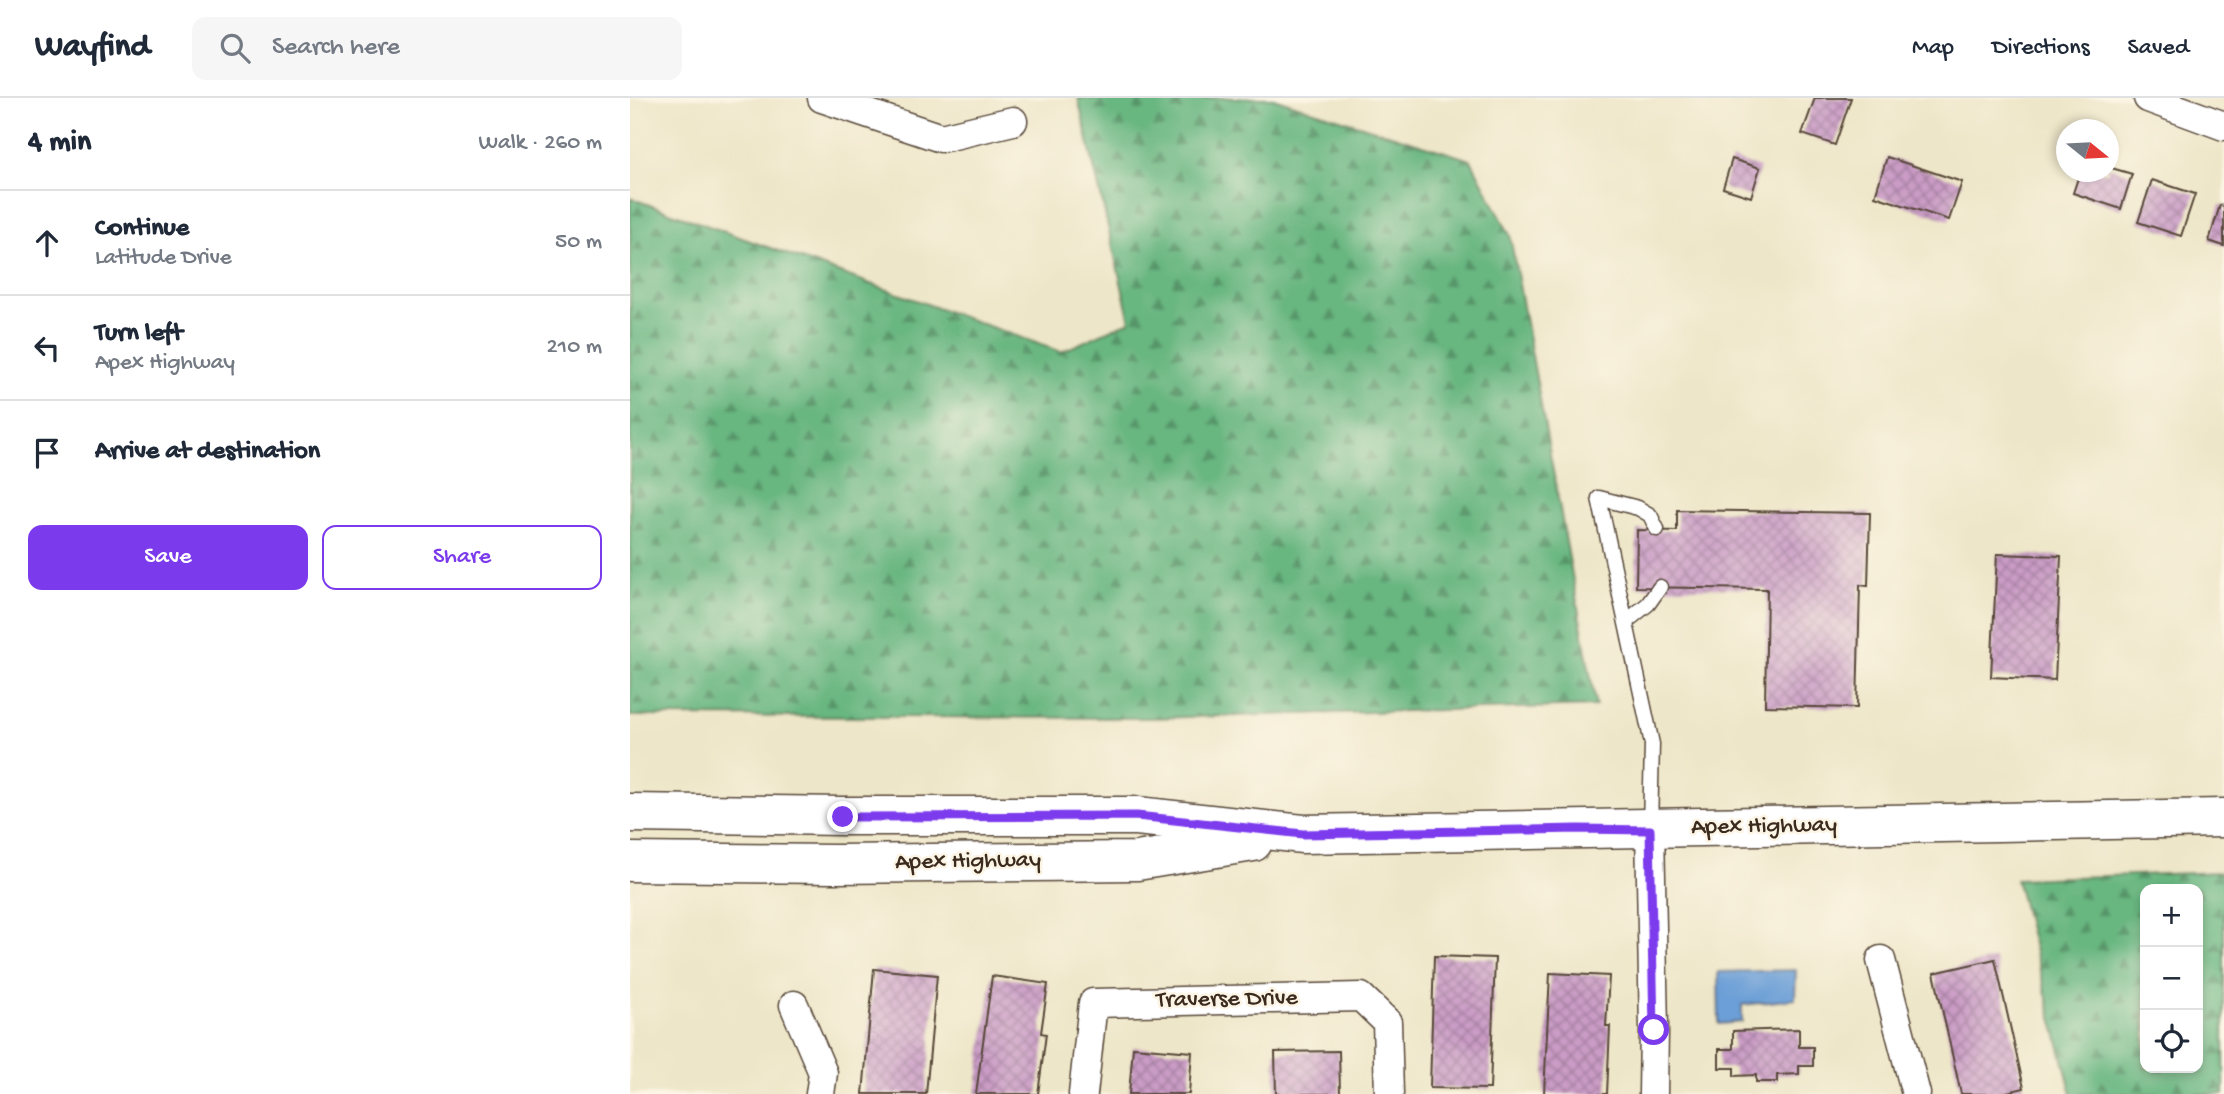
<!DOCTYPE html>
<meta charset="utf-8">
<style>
:root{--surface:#fff;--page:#f6f6f7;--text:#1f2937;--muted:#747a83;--line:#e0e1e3;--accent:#7c3aed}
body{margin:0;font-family:"Gochi Hand",sans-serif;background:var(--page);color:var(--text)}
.controls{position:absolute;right:21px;bottom:21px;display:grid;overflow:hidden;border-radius:14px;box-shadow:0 4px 10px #0003}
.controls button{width:63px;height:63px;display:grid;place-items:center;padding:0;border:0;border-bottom:2px solid var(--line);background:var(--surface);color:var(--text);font:35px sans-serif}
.compass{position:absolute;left:1426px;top:21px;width:63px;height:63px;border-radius:50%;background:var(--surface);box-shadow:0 4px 10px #0003;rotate:108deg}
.stop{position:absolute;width:21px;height:21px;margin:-16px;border:5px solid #7c3aed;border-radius:50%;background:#fff}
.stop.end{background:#7c3aed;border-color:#fff;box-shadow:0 2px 7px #0008}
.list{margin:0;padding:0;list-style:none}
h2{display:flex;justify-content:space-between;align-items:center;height:91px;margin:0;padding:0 28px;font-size:30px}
h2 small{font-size:23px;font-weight:400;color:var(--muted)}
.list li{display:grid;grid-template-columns:46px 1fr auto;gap:21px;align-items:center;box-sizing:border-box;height:105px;padding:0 28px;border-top:2px solid var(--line)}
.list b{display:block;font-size:26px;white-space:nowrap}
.list p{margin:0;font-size:23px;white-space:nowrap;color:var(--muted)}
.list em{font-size:23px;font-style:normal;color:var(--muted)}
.actions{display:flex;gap:14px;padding:21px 28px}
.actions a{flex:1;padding:16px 0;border:2px solid var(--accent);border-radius:14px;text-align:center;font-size:24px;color:var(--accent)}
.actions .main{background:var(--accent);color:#fff}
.icon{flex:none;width:38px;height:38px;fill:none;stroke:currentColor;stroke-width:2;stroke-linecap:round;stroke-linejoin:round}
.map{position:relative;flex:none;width:1594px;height:996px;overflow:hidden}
header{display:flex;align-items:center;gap:42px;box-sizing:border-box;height:98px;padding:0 35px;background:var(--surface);border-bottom:2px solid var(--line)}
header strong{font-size:33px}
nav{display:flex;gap:38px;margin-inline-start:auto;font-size:24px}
.search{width:490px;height:63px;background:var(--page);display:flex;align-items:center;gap:18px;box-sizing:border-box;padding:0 24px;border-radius:14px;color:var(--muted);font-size:26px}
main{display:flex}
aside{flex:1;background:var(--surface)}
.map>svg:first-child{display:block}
.forest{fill:url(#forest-firs);stroke:#51704f;stroke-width:2;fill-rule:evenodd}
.water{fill:#6c9fd7;stroke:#54647a;stroke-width:2}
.building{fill:url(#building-cross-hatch)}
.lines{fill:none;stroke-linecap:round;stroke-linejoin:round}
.lane-casing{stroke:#564638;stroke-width:17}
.street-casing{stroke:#564638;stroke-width:31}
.primary-casing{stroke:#564638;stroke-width:41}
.lane{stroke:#fff;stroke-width:14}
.street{stroke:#fff;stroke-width:28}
.primary{stroke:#fff;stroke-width:38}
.route{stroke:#7c3aed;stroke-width:9}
.labels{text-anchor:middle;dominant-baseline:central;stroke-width:5;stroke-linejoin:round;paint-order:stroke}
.street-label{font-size:24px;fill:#3b2a1e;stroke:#fcf5e5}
</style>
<header>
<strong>Wayfind</strong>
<div class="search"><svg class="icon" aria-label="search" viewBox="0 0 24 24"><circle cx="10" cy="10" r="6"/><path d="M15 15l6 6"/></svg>Search here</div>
<nav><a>Map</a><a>Directions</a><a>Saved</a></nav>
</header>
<main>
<aside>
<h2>4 min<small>Walk · 260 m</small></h2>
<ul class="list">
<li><svg class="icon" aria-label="ahead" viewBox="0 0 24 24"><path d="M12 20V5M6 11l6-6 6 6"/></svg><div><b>Continue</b><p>Latitude Drive</p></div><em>50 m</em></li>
<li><svg class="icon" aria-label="left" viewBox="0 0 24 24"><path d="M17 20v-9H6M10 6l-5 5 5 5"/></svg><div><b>Turn left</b><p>Apex Highway</p></div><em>210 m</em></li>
<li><svg class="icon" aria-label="arrive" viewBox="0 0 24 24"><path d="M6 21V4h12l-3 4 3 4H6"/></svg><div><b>Arrive at destination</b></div></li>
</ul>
<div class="actions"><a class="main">Save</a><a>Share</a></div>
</aside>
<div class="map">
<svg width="1594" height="996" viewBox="0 0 1594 996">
<defs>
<pattern id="forest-firs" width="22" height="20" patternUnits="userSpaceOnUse" patternTransform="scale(1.75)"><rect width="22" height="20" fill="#67b680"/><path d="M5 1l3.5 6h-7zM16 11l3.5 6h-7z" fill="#569468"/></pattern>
<pattern id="building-cross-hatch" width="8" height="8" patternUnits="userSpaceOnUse" patternTransform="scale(1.75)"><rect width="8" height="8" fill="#ca9cc6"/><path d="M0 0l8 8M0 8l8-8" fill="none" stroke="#a57fa0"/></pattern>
</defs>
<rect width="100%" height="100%" fill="#fcf5e5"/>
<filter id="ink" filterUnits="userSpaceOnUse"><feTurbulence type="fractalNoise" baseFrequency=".0143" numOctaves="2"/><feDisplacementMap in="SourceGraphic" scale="14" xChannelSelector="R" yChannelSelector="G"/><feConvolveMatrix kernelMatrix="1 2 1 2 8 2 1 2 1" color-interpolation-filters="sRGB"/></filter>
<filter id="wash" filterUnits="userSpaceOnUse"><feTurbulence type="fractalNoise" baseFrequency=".00686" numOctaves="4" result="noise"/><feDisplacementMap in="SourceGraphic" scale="28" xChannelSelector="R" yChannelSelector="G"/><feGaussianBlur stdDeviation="1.57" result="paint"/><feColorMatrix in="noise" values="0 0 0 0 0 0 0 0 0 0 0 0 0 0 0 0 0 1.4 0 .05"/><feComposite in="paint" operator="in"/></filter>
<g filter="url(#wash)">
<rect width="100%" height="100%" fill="#eee6c8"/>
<g class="forest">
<polygon points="448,0 643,0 841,62 880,137 966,608 519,620 0,618 0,100 431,254 500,223"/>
<path d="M1594,774V996H1442L1386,781ZM1515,791H1568V970H1515Z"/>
</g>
<polygon class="water" points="1166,872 1165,901 1112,907 1112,924 1089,926 1088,874"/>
<g id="blocks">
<g class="building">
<polygon points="1185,0 1221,0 1205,47 1172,36"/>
<polygon points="1257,59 1332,84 1319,122 1245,98"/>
<polygon points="1102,61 1130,70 1121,99 1093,90"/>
<polygon points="1478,69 1502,76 1491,111 1443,95 1450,74 1478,74"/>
<polygon points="1522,82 1565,96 1551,138 1508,124"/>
<polygon points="1590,107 1594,108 1594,148 1579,143"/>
<polygon points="1047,412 1240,415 1238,488 1230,487 1227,610 1135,608 1137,491 1006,489 1007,432 1047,433"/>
<polygon points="1367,456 1431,458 1425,582 1361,579"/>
<polygon points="804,858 865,860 860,991 800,990"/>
<polygon points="1365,861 1394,990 1369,996 1331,996 1304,875"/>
<polygon points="244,871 307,877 296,996 233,996"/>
<polygon points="920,875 979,878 976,928 980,928 977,996 914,996"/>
<polygon points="362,878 418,886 411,935 416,936 408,996 346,996"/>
<polygon points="1169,931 1169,949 1183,949 1183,968 1169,968 1169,976 1147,977 1147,984 1126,984 1126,977 1104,978 1104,970 1089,970 1089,951 1103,951 1103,933"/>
<polygon points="503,949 562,954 559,996 499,996"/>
<polygon points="709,953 710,996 646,996 645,954"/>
</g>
</g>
</g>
<g filter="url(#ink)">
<use href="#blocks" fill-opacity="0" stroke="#564638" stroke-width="2"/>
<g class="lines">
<defs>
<g id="lane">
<polyline points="997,523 1018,506 1030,489"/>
<polyline points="1020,730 1022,646 969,400 1008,410 1020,417 1027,431"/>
</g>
<g id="street">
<polyline points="192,0 311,40 383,23"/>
<polyline points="1518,0 1594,28"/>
<polyline points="1020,731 1024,932 1023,996"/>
<polyline points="1251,862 1286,996"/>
<polyline points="164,907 193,975 190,996"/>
<polyline points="453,996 463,905 731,899 757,924 759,996"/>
</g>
<g id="primary">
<polyline points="0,715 213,718 507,718 673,736 1594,720"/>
<polyline points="0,764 206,766 507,763 623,744"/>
</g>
</defs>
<use href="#lane" class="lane-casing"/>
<use href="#street" class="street-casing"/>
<use href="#primary" class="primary-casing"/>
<use href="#lane" class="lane"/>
<use href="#street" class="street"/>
<use href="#primary" class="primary"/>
</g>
</g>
<g class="lines" filter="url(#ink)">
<polyline class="route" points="213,719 507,718 673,736 948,731 1020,732 1024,932"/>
</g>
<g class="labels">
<g class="street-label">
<text transform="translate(1134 729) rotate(-1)">Apex Highway</text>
<text transform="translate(338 764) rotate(-1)">Apex Highway</text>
<text transform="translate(597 902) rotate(-1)">Traverse Drive</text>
</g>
</g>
</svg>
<div class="controls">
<button>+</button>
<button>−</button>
<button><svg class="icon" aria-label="locate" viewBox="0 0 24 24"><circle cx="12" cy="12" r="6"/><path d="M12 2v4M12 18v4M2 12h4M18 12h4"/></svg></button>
</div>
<svg class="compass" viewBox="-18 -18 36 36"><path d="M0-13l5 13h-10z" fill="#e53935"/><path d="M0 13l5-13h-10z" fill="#747a83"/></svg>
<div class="stop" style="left:1024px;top:932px"></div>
<div class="stop end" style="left:213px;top:719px"></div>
</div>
</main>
